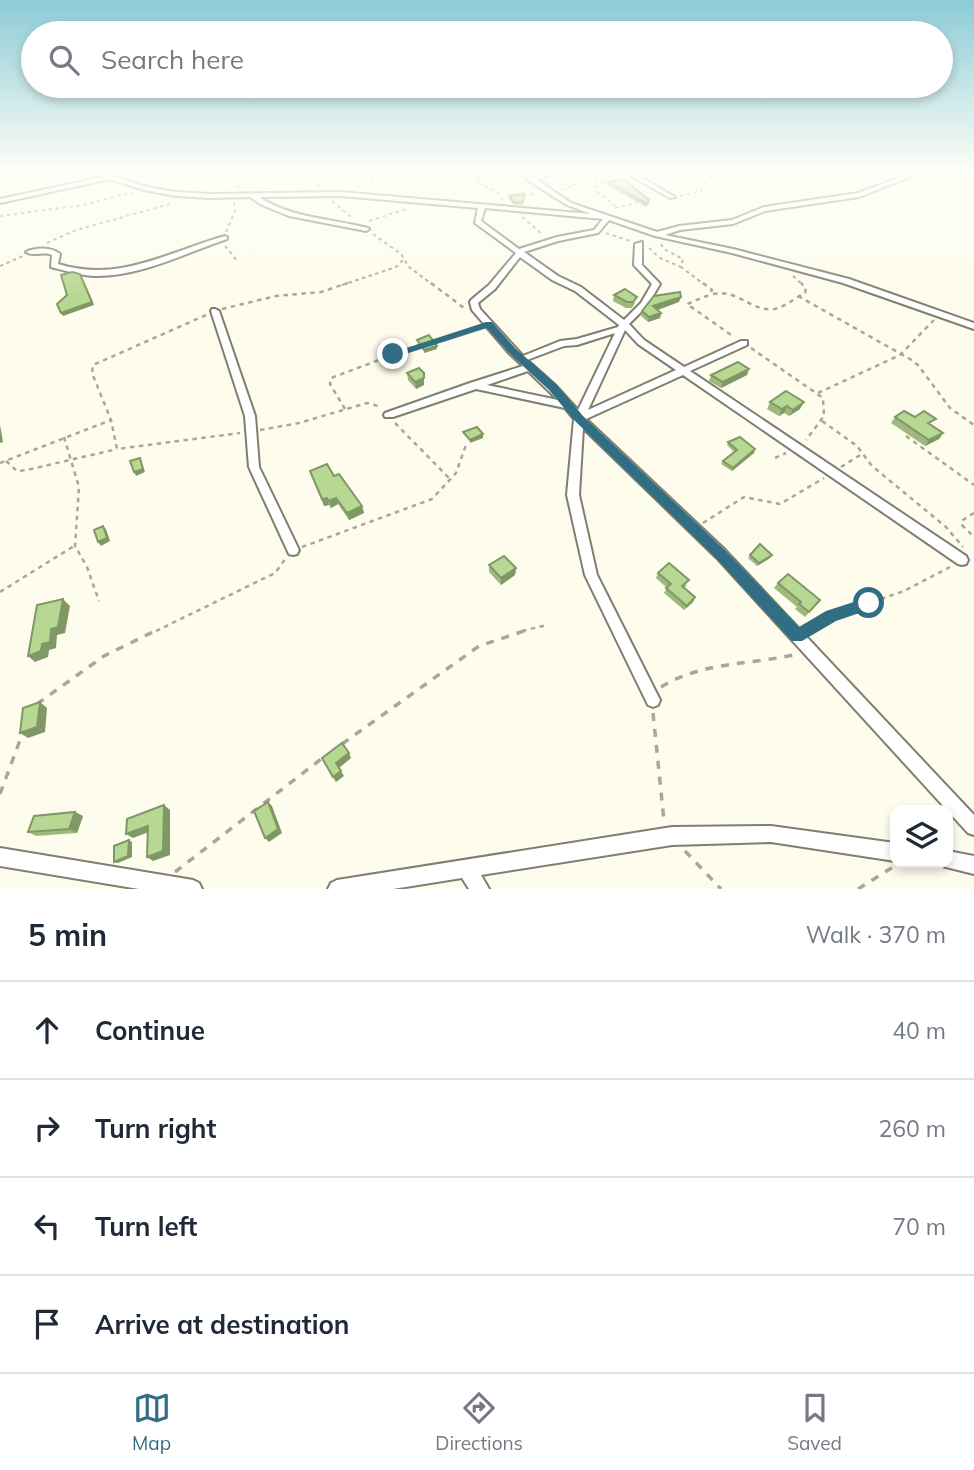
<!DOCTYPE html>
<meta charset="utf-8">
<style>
:root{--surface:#fff;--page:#f6f6f7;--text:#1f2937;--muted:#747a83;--line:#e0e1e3;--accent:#316e84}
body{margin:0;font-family:Mulish,sans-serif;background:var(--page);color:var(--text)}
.controls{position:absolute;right:21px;bottom:21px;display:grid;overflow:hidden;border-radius:14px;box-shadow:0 4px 10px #0003}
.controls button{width:63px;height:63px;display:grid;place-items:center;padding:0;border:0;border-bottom:2px solid var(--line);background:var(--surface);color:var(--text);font:35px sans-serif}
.stop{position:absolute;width:21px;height:21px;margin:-16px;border:5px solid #316e84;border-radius:50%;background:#fff}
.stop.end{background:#316e84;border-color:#fff;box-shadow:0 2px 7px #0008}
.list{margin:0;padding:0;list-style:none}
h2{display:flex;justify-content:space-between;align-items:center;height:91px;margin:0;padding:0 28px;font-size:30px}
h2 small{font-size:23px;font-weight:400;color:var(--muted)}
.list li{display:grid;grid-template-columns:46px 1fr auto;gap:21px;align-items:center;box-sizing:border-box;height:98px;padding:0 28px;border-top:2px solid var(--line)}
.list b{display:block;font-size:26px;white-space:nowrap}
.list em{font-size:23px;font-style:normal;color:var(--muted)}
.icon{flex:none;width:38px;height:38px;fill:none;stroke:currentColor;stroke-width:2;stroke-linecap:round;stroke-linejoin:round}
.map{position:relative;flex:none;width:974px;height:889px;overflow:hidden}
.search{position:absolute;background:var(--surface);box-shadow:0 4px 10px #0003;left:21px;right:21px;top:21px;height:77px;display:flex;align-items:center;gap:18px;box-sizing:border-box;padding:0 24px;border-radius:38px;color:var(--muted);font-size:26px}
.sheet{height:483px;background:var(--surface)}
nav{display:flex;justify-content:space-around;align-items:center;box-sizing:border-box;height:98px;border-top:2px solid var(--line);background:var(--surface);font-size:19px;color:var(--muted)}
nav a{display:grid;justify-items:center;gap:4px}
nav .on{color:var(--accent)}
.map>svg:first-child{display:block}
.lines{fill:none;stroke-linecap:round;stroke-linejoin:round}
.minor-casing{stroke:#7f7e71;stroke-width:4}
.path-far2{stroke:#a7a79c;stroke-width:2;stroke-dasharray:3.5 3.5;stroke-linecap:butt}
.path-far1{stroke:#a7a79c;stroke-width:2.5;stroke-dasharray:4.5 4.5;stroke-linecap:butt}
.path{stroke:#a7a79c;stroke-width:3.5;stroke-dasharray:8 8;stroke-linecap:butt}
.minor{fill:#fff;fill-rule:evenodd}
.wall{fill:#9dba7e}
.shaded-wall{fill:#809766}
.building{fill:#b7d892;stroke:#809766;stroke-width:2}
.route{fill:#316e84}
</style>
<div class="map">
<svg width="974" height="889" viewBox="0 0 974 889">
<rect width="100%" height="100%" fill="#fdfced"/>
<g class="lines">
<defs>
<g id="minor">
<path d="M89,171H97L147,187L176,192L210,194L341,192L591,214L567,205L529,181L517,171H524L533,177L549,171H557L537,180L571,203L657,232L679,226L732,220L764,207L858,193L917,171H925L859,197L765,211L733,224L680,230L665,235L733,249L849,279L974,323V329L843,283L732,253L655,236L609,220L598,233L558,241L524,252L558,276L581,287L624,320L641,303L652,284L634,265L635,244L642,242V265L660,284L647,306L629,324L644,340L684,367L741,341H747V345L690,371L966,556L968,560L966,564L962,565L958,564L683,375L586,419L725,550L974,815V835L968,833L717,558L583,428L579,495L597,575L660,700L658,705L653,707L648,705L585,575L567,495L574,419L565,408L476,389L393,417H385L384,415L385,413L470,383L523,366L509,353L472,310L470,302L471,300L489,285L516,253L475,223L478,208L341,196L259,197C291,218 332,219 368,228L369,229L366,231L289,216L262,205L250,197L210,198L176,196L144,190L110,179L0,203V199L103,177ZM485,208L603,219L594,230L557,237L519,249L481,221ZM520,257L552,280L575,291L619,325L618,327L577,339L560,341L523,356L480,309L478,303L495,289ZM625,330L638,344L676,370L588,410ZM615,333L578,410L556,386L527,360L564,346L577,345ZM528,371L558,400L487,385Z"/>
<polygon points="622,171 629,171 675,197 670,198"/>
<path d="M225,236L227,237V239C185,253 140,277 94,276C79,275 66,271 51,267L52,255C44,251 34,257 26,252C36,247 51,247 60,254L58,264C119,283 168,252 225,236Z"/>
<polygon points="212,309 215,309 219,311 255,416 259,467 299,550 297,554 293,555 289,554 249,467 245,416 211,311"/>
<polygon points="771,826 895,843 895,861 771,842 672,845 481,875 489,889 469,889 462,878 393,889 328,889 331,883 337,880 672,827"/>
<polygon points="0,848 193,880 199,883 202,889 139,889 0,866"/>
<polygon points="948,851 974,856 974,874 942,866 940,863 948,863"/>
</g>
</defs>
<use href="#minor" class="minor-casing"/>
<g class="path-far2">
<polyline points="471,171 480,178 475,181 497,192 502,200"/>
<polyline points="595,171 595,190 615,206"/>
<polyline points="596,173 613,171"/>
<polyline points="236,187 288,171"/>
<polyline points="318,187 323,181 321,171"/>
<polyline points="357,187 404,171"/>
<polyline points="561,190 587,179 610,185"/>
<polyline points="523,196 537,193"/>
<polyline points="680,196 701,191 708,179 723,171"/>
<polyline points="332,201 351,217"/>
<polyline points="615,208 639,202"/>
<polyline points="0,216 83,205 133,192"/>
<polyline points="522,217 543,235"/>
<polyline points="369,221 409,208"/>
<polyline points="226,232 235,211 234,202"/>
<polyline points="606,233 630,241"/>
<polyline points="373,234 401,254 409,267 433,285"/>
<polyline points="47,243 76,230 174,203"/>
<polyline points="661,244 664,249 683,259 681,267 705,285"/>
<polyline points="225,246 238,262"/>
<polyline points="649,248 660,258 681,267"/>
<polyline points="0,266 23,256"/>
<polyline points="793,276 803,285"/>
<polyline points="342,285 396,267 403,260"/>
</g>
<g class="path-far1">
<polyline points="431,283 464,308"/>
<polyline points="703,283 712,290 709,295 687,304 734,337"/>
<path d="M713,294C739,289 751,312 774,309C785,307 795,298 805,293L806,288L801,283"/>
<polyline points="798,296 910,359 918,365 950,408 974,425"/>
<polyline points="222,309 276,296 321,292 348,283"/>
<polyline points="206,315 93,365 92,373 111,420 117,449 240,433"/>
<polyline points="432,341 479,327"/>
<polyline points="751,348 823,398 824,416 806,440"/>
<polyline points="818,393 900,355 934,320"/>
<polyline points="345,409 330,384 331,378 419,345"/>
<polyline points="822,421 857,446 872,466 946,527 963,547"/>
<polyline points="395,423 451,480"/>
<polyline points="260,430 299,423 367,403 382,407"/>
<polyline points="906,436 974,485"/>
<polyline points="64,437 79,487 75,546 87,567 99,601"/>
<polyline points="775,458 786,453"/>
<polyline points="6,461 17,471 27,470 117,449"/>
<polyline points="0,463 111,420"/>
<polyline points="841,467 862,454"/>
<polyline points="974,513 963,520 962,525 974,537"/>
<polyline points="703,523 744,497 780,504 824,478"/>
<polyline points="302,547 432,499 456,473 467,442"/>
<polyline points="0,592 74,546"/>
<polyline points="156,631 275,573 286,558"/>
<polyline points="522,631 547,625"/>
<polyline points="807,631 832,616 904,591 950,567"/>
</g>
<g class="path">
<polyline points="807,631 810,629"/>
<path d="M661,687C703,661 751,665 798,654"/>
<polyline points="37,704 104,656 159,629"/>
<polyline points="653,713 664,821"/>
<polyline points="342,744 479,646 530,629"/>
<polyline points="0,794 23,732"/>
<polyline points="685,851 721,889"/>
<polyline points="175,872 325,756"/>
<polyline points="858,889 893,867"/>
</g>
<use href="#minor" class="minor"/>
</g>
<g class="wall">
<polygon points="607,182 649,203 646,207 607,185"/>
<polygon points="524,194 523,205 514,205 509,199 509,196"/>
<polygon points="625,289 635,303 632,308 626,308 613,301 614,295"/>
<polygon points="679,302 657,310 661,313 660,318 648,322 641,316 642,311"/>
<polygon points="749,369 747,375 721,388 709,381 711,375"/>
<polygon points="407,373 424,385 416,389 408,380"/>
<polygon points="770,402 800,409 789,416 784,413 779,416 767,409"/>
<polygon points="895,417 931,425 943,433 939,439 925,446 891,423"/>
<polygon points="728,442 755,449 754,453 732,471 721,464 723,461 734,452 727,445"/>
<polygon points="310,471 334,476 362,506 364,513 349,520 338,504 331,508 329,505 324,506"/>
<polygon points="750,555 770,558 757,566 748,558"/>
<polygon points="489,565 516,568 515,575 501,585 489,572"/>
<polygon points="658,573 687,585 684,588 695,597 693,602 684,610 664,593 667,588 656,578"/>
<polygon points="778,583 816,605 805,617 795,609 797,607 774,588"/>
<polygon points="75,812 83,816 77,833 36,836 28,832"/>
</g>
<g class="shaded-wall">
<polygon points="80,274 94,305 63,316 61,313"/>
<polygon points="681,297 679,302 652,312 653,306"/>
<polygon points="661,313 660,318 648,322 649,317"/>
<polygon points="437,346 437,349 424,353 424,350"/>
<polygon points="749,369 747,375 721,388 723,382"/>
<polygon points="424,373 424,385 416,389 415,382"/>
<polygon points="804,402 800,409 789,416 793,410"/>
<polygon points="787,406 784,413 779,416 782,409"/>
<polygon points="0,425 3,442 0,443"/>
<polygon points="943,433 939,439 925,446 929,440"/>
<polygon points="483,434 483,438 470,443 470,440"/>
<polygon points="755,449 754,453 732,471 733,468"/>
<polygon points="140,458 145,472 136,476 134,472"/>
<polygon points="327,498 329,505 324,506 322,499"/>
<polygon points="336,498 338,504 331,508 329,501"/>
<polygon points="362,506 364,513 349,520 347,513"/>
<polygon points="103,526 106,529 110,541 101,546 98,542"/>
<polygon points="772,555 770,558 757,566 759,563"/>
<polygon points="516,568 515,575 501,585 501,578"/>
<polygon points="695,597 693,602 684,610 687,606"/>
<polygon points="63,599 70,606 65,633 57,635 56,648 49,650 48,657 35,662 28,656 42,644 51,629"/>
<polygon points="40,702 47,708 45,732 28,738 20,733"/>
<polygon points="349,753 351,758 339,768 336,763"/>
<polygon points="341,771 344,776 336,782 333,777"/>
<polygon points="268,802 272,806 282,833 269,842 265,838"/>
<polygon points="164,805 170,810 170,855 153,861 147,857"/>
<polygon points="75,812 83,816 77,833 69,829"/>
<polygon points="148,826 154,830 133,838 126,834"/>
<polygon points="129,840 132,842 132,857 118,863 114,862"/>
</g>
<g class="building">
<polygon points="624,179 649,200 647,204 607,182"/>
<polygon points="524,194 523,202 514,202 509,196"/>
<polygon points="72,272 80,274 92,302 61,313 57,304 67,295 61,275"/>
<polygon points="625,289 637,297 633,302 627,302 614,295"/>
<polygon points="680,292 681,297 653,306 661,313 649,317 642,311 654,296"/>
<polygon points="429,335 437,346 424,350 417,340"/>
<polygon points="738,362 749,369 723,382 711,375"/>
<polygon points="419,368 424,373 424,378 415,382 407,373"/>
<polygon points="786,391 804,402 793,410 787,406 782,409 770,402"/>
<polygon points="904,411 915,417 924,411 936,419 928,423 943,433 929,440 895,417"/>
<polygon points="477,427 483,434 470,440 463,432"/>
<polygon points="740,437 755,449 733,468 723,461 737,450 728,442"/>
<polygon points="140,458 143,469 134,472 130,461"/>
<polygon points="327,464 334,476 339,474 362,506 347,513 336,498 329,501 327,498 322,499 310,471"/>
<polygon points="103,526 107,538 98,542 94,530"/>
<polygon points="760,544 772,555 759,563 750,555"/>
<polygon points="504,556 516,568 501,578 489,565"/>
<polygon points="669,563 689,580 682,586 695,597 687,606 666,588 671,584 658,573"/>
<polygon points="788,574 820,600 809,612 799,604 801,602 778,583"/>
<polygon points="63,599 58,627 51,629 50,642 42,644 41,651 28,656 37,605"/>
<polygon points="40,702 37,727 20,733 23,708"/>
<polygon points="342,743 349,753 336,763 341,771 333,777 322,758"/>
<polygon points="268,802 278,829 265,838 254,811"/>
<polygon points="164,805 163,851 147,857 148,826 126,834 127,819"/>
<polygon points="75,812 69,829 28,832 34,816"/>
<polygon points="129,840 128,856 114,862 114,846"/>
</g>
<linearGradient id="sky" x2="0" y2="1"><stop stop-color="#8dcbd6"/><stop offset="0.58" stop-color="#fefef7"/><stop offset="1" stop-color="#fefef7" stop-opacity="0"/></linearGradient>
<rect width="974" height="295" fill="url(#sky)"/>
<polygon class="route" points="486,322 492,322 516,349 557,385 583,416 725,550 799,627 826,611 869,597 876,603 874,608 836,621 802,641 792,641 716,558 575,421 549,390 509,353 487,328 396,357 388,354"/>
</svg>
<div class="controls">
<button><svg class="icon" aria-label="layers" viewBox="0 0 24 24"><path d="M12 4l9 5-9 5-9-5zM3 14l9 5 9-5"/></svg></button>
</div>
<div class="stop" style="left:869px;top:603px"></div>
<div class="stop end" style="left:393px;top:354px"></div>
<div class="search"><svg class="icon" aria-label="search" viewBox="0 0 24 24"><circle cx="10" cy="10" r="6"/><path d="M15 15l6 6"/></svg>Search here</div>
</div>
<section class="sheet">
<h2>5 min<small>Walk · 370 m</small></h2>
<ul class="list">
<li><svg class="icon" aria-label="ahead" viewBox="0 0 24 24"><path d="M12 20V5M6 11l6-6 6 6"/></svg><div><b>Continue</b></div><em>40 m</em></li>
<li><svg class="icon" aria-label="right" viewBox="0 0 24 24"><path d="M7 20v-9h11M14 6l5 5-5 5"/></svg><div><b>Turn right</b></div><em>260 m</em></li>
<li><svg class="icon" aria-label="left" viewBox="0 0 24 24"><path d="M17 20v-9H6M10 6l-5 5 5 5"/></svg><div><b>Turn left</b></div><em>70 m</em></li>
<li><svg class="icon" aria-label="arrive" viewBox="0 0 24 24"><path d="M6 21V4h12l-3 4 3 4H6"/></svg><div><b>Arrive at destination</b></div></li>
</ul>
</section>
<nav>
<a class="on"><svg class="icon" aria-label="map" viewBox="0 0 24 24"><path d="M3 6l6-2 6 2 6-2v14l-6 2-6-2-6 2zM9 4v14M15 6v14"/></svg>Map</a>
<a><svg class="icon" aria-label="directions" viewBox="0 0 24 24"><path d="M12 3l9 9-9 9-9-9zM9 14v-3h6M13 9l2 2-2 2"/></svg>Directions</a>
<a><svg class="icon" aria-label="saved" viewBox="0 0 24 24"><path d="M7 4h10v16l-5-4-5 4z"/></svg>Saved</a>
</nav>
